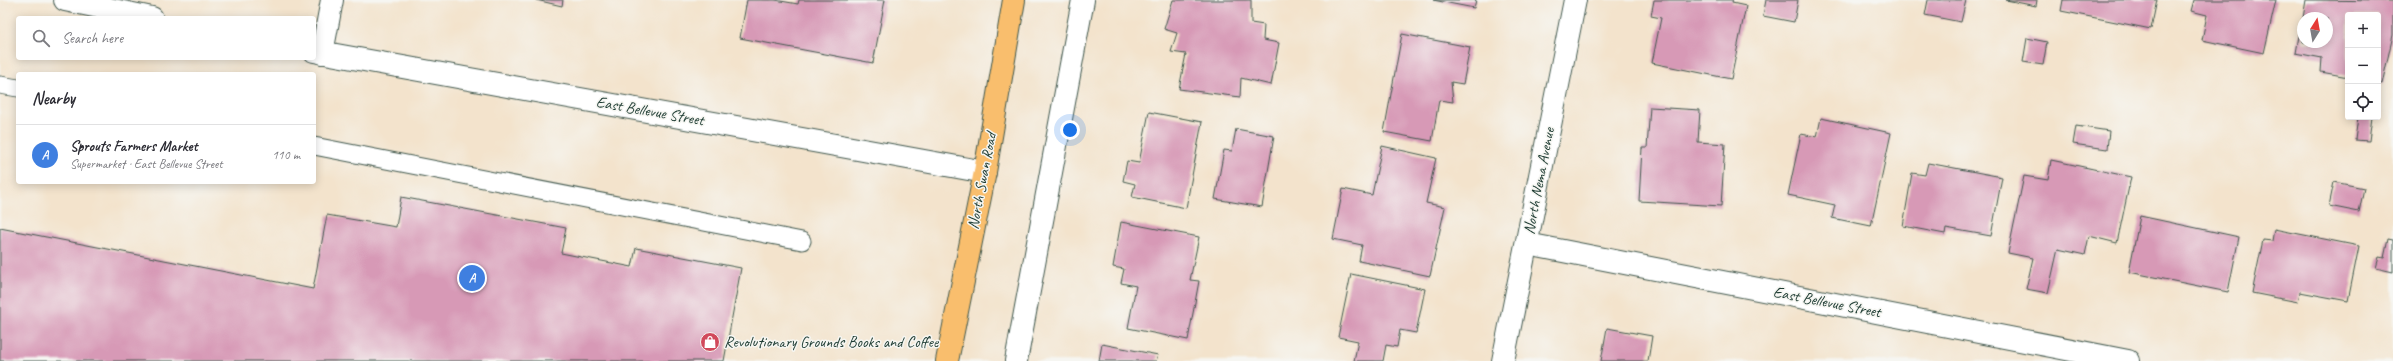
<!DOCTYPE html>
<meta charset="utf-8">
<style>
:root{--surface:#fff;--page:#f2f2f3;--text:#2b2b33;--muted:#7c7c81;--line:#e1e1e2;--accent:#d1495b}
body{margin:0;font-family:Caveat,sans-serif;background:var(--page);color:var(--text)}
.controls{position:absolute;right:12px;top:12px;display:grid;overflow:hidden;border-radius:4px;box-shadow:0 2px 10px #0003}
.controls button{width:36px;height:36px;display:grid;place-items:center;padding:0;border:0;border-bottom:1px solid var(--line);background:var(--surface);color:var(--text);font:20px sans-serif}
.compass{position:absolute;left:2297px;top:12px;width:36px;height:36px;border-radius:50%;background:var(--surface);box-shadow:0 2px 10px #0003;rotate:11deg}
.you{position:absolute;left:1070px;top:130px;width:14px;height:14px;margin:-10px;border:3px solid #fff;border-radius:50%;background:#1a73e8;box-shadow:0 0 0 6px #1a73e833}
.badge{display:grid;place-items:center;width:26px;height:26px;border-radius:50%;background:var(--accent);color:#fff;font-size:13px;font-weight:700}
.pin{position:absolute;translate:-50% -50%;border:2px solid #fff;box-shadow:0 1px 4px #0006}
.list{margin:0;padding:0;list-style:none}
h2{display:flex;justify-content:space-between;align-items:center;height:52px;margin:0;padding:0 16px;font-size:17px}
h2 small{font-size:13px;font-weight:400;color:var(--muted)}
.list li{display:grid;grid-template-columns:26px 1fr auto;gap:12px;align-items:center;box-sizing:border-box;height:60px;padding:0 16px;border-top:1px solid var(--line)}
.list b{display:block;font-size:15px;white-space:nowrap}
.list p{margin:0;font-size:13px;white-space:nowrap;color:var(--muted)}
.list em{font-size:13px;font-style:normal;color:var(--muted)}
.icon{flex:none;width:22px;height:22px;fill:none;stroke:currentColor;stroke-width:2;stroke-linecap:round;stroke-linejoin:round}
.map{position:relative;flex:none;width:2393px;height:361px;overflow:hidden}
.search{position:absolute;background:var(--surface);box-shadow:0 2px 10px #0003;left:16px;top:16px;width:300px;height:44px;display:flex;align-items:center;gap:10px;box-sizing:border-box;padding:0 14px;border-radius:4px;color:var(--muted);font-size:15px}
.panel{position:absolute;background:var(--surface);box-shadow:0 2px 10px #0003;left:16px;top:72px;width:300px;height:112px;border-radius:4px}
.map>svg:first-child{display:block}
.building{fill:#d799b6}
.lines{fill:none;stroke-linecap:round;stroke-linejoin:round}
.lane-casing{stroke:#3f564b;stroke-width:19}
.street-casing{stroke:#3f564b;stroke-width:24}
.primary-casing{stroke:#3f564b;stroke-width:24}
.lane{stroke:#fff;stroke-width:17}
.street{stroke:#fff;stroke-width:22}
.primary{stroke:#f9be6d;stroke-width:22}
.labels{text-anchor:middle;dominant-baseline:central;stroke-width:3;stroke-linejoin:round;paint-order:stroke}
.street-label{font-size:16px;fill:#1f3d34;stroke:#f6f6f2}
.poi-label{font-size:16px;fill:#1f3d34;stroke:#f6f6f2;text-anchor:start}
</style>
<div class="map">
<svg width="2393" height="361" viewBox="0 0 2393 361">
<rect width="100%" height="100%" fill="#f6f6f2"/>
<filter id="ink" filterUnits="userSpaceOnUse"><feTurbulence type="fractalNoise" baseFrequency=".025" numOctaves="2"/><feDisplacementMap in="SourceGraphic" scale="8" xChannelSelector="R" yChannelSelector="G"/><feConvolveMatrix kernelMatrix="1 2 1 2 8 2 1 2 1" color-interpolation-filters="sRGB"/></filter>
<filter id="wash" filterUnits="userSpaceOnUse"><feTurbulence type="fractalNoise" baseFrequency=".012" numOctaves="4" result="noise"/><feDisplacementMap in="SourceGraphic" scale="16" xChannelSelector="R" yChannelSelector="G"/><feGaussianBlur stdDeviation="0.9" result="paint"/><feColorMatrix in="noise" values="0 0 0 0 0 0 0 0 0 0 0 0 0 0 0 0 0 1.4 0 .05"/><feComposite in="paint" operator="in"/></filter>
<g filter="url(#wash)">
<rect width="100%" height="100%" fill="#f3e3cc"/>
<g id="blocks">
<g class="building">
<polygon points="536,0 563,0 562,6"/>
<polygon points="747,0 775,0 798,4 799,0 885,0 873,63 740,38"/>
<polygon points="1173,0 1251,0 1251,23 1264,25 1263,40 1279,43 1271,85 1241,78 1240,97 1179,89 1186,54 1171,52 1177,33 1164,29"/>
<polygon points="1433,0 1476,0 1474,8"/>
<polygon points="1654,0 1733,0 1732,3 1746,6 1731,79 1652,63 1661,18 1651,16"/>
<polygon points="1766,0 1798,0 1794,22 1763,16"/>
<polygon points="1928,0 1966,0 1961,22 1925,15"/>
<polygon points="2006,0 2037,0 2036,6"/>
<polygon points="2063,0 2157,0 2151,29 2061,11"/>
<polygon points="2194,0 2276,0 2264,53 2202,40 2207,15 2191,11"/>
<polygon points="2306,0 2393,1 2393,35 2382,84 2378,83 2378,15 2348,15 2348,77 2321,72 2322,58 2296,53 2302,19 2303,42 2327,42 2327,18 2303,18"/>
<polygon points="1402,34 1470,47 1463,84 1451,82 1453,102 1439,100 1432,141 1384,132"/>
<polygon points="2027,38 2047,42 2043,65 2023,62"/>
<polygon points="1650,107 1700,110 1698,142 1725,144 1721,206 1639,201 1642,148 1647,148"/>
<polygon points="1149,112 1202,122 1186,208 1132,197 1135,184 1123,181 1127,161 1139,163"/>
<polygon points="2358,117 2372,117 2369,141 2355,140"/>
<polygon points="1821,118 1891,133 1871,226 1832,218 1835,205 1788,195 1801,134 1817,137"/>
<polygon points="2076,126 2109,131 2107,149 2073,144"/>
<polygon points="1236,129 1274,136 1262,207 1215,199 1224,150 1232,151"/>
<polygon points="1382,146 1436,158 1426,203 1445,207 1430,276 1359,261 1362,245 1333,239 1343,189 1372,195"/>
<polygon points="2051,160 2131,177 2117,243 2089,236 2085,255 2058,249 2048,293 2026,289 2033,258 2008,253 2024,176 2048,180"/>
<polygon points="1928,163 2002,177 1991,236 1946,228 1945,234 1903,226 1912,173 1925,175"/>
<polygon points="2334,182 2364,188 2359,212 2329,206"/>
<polygon points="401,197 566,228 561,253 632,267 636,248 741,268 724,361 0,361 0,228 313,289 327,215 396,227"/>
<polygon points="2140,216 2239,237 2228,292 2129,272"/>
<polygon points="1121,222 1199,237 1190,280 1199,281 1188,340 1128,328 1136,286 1121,283 1124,269 1113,267"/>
<polygon points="2274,229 2359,246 2348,301 2300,292 2298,302 2252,293 2263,240 2272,241"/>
<polygon points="2388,239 2393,240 2393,272 2376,268 2379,257 2384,258"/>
<polygon points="1351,274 1425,289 1416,333 1400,330 1397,347 1386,345 1383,361 1354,361 1358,341 1338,337"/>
<polygon points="1607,328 1652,336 1648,361 1601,361"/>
<polygon points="1102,344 1158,355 1156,361 1099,361"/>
</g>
</g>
</g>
<g filter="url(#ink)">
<use href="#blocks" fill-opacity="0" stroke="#3f564b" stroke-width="1"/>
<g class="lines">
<defs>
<g id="lane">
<polyline points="0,85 18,88"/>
<polyline points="314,146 802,241"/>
</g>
<g id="street">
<polyline points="65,0 152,18"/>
<polyline points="314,51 985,172"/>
<polyline points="322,53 332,0"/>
<polyline points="1527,244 2128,361"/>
<polyline points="1016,361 1083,0"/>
<polyline points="1503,361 1575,0"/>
</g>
<polyline id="primary" points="947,361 985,172 1014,0"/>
</defs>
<use href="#lane" class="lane-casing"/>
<use href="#street" class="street-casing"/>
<use href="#primary" class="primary-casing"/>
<use href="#lane" class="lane"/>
<use href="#street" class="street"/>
<use href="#primary" class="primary"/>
</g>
</g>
<defs>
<symbol id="shop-disc" viewBox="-11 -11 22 22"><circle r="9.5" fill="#d1495b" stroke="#f6f6f2"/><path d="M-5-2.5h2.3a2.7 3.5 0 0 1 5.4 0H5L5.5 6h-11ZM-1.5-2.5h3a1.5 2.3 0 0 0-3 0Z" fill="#fff"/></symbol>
</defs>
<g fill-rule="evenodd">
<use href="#shop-disc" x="699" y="331" width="22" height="22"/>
</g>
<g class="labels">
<g class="street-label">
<text transform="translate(650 111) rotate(10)">East Bellevue Street</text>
<text transform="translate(982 181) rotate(-79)">North Swan Road</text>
<text transform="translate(1539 181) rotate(-79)">North Nema Avenue</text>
<text transform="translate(1827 302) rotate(11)">East Bellevue Street</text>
</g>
<g class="poi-label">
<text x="724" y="342">Revolutionary Grounds Books and Coffee</text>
</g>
</g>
</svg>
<div class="controls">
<button>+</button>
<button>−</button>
<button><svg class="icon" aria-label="locate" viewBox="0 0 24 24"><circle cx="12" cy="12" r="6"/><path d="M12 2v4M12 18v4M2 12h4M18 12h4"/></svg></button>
</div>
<svg class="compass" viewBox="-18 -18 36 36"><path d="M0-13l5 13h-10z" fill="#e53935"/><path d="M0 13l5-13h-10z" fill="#7c7c81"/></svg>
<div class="you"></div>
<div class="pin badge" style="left:472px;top:278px;background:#3f7fe0">A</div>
<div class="search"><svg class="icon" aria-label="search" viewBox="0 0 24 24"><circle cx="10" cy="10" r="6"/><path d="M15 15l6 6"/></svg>Search here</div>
<section class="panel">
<h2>Nearby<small></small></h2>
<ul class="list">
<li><span class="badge" style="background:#3f7fe0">A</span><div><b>Sprouts Farmers Market</b><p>Supermarket · East Bellevue Street</p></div><em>110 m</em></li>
</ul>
</section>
</div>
